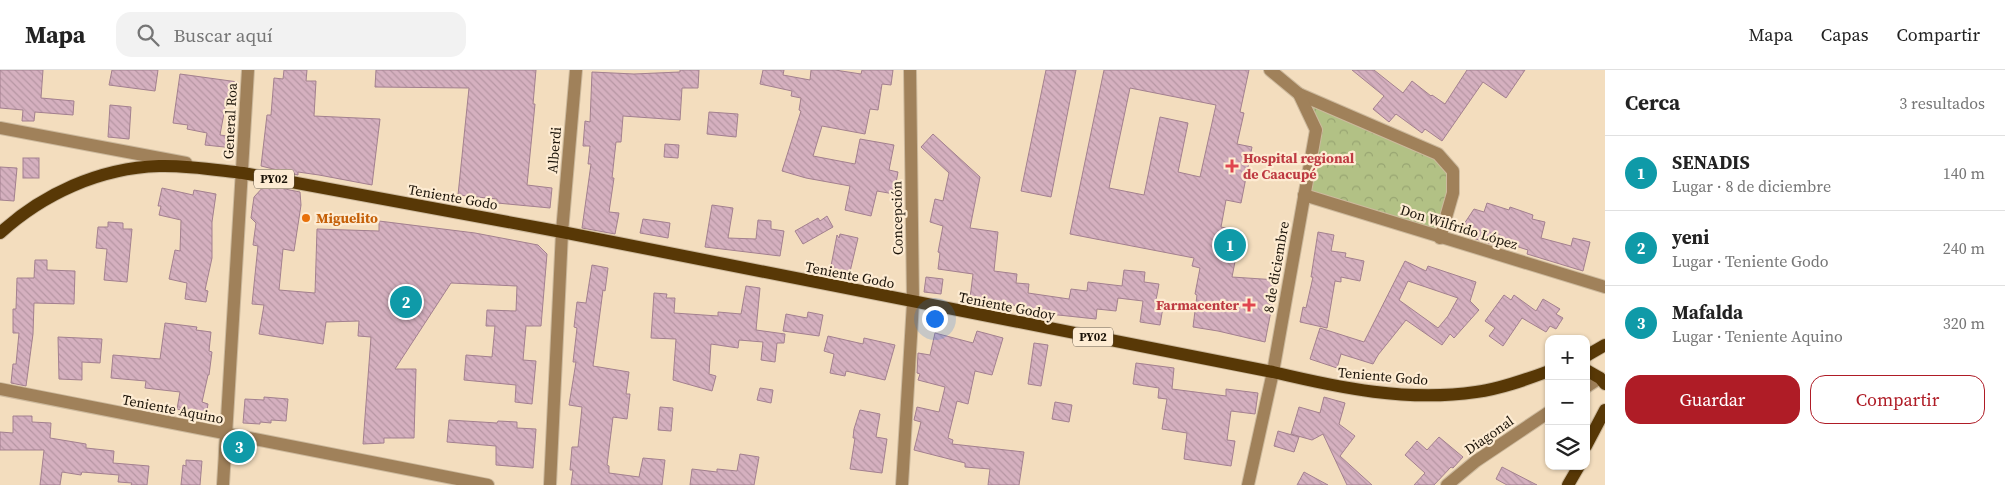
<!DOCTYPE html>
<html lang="es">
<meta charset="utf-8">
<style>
:root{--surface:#fff;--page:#f2f2f2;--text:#222;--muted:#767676;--line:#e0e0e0;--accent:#af1c26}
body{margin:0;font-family:"Source Serif 4",serif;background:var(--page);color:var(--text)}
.controls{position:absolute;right:15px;bottom:15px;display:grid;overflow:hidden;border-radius:10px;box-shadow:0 1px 4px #0004}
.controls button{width:45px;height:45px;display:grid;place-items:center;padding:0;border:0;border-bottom:1px solid var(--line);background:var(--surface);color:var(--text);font:25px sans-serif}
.you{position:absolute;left:934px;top:248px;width:18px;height:18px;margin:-12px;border:4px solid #fff;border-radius:50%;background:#1a73e8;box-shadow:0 0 0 8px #1a73e833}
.badge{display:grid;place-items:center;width:32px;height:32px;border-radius:50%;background:var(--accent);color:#fff;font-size:16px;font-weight:700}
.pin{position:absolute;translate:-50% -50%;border:2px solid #fff;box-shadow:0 1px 5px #0006}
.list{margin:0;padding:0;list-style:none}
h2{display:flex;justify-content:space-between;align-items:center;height:65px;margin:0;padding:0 20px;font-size:21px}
h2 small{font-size:16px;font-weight:400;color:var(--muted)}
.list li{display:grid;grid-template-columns:32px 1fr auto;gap:15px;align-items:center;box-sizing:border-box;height:75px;padding:0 20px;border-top:1px solid var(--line)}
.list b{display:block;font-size:19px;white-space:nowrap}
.list p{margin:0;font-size:16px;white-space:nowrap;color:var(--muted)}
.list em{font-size:16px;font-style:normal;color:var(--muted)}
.actions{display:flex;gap:10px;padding:15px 20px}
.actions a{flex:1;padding:11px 0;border:1px solid var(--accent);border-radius:15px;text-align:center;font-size:18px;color:var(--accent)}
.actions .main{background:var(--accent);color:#fff}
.icon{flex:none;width:28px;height:28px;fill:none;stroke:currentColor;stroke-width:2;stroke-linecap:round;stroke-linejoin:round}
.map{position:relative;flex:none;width:1605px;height:415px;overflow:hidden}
header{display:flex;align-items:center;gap:30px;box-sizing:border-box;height:70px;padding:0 25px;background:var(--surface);border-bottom:1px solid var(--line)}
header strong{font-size:24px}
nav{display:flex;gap:28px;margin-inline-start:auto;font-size:18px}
.search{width:350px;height:45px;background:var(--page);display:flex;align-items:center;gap:12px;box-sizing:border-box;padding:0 18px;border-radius:15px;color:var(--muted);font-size:19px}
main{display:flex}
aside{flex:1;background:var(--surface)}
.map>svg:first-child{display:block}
.park{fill:url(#park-crowns)}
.building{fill:url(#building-back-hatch);stroke:#a3808f;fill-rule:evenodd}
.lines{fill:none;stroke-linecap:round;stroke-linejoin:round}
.street-casing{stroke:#ccb99d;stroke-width:14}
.primary-casing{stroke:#ccb99d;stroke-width:14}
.street{stroke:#a0815a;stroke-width:12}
.primary{stroke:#583806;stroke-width:12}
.health-dot{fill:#e0444e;stroke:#fdebd2;stroke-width:2}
.food-dot{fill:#e8710a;stroke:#fdebd2;stroke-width:2}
.labels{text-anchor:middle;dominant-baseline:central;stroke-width:4.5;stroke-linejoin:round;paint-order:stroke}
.shield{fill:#fdebd2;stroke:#605445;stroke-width:1}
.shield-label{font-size:12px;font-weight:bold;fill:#1c1409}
.street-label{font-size:14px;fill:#1c1409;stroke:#fdebd2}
.health-label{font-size:14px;font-weight:bold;fill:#be3a42;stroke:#fdebd2;text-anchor:start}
.food-label{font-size:14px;font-weight:bold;fill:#c56008;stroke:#fdebd2;text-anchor:start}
</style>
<header>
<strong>Mapa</strong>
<div class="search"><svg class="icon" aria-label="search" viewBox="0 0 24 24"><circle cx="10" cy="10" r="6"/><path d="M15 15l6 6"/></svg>Buscar aquí</div>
<nav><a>Mapa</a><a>Capas</a><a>Compartir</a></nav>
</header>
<main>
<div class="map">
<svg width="1605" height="415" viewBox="0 0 1605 415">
<defs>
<pattern id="park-crowns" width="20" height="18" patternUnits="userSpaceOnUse" patternTransform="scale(1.25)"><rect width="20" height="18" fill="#b2c185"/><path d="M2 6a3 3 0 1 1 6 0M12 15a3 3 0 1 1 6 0" fill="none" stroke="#98a572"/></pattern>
<pattern id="building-back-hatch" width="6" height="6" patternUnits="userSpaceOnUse" patternTransform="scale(1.25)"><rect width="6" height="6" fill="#d5b0bf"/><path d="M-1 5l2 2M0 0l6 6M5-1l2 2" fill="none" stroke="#b696a3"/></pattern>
</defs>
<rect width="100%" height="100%" fill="#f3ddbe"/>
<polygon class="park" points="1299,24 1438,84 1453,101 1440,168 1304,125 1316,60"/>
<g class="building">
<polygon points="0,0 43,0 41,28 74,31 73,45 35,42 34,51 22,51 23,40 0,38"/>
<polygon points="112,0 158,0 155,21 109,15"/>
<polygon points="284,0 307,0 306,11 316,11 314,46 380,49 372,115 319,105 298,102 298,105 261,96 267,45 271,45 274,8 283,9"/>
<polygon points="376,0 536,0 533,34 535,34 527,115 552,118 550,138 497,133 497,129 458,125 469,18 375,17"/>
<polygon points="680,0 699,0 698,18 682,18 680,50 623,46 621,72 616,72 612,108 614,108 609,142 619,143 615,164 582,158 591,94 588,94 590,76 583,76 585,51 590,52 592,2 634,4 680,2"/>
<polygon points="763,0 784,0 783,5 810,10 811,0 835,0 861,4 862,0 893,0 891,15 882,14 878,40 870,39 865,64 822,56 813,86 855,94 860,69 894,75 889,100 898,102 894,124 877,121 871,146 845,140 850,116 806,108 782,101 801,41 799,40 801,28 791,26 792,21 760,14"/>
<polygon points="1046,0 1076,0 1051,127 1021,121"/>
<path d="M1104,0H1249L1240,42L1244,43L1237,74L1252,77L1241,133L1226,130L1221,157L1241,161L1232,207L1277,210L1265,272L1218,261L1193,257L1197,225L1195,224L1200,198L1192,196L1194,188L1070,164ZM1130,18L1216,35L1200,107L1178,102L1188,53L1160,47L1144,125L1109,118Z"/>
<polygon points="1352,0 1374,0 1403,23 1412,11 1431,26 1432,25 1445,34 1467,0 1525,0 1506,28 1483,12 1442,71 1425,59 1422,63 1396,44 1389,52 1373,39 1384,26"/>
<polygon points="180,4 238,12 237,28 227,27 220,65 235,67 234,78 205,75 207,63 187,59 188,55 173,53"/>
<polygon points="110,35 131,37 129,69 108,67"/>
<polygon points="709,42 738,44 736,67 707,64"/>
<polygon points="933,64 980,107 970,158 998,162 994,201 1017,204 1016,213 1029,214 1028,223 1069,229 1071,219 1087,221 1088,212 1122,216 1124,200 1145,202 1144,212 1159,214 1156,230 1164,231 1160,255 1140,252 1143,231 1118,228 1116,241 1097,239 1096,249 1030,242 1030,238 970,228 973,204 938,199 940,183 938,182 943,156 930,152 935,129 943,131 949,103 921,77"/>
<polygon points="665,74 679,75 678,88 664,87"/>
<rect x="23" y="88" width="16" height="20"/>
<polygon points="0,97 17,98 14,131 0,130"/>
<polygon points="265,115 300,122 301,135 294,181 283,179 279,220 315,223 317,159 379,161 379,151 475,163 538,175 547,184 541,256 526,256 523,290 536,291 532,334 515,332 516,315 464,310 466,285 492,287 495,256 486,256 487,240 516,241 517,216 451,213 395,299 416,299 414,368 384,368 384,373 363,374 371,267 358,266 359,251 326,252 323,274 259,264 264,235 252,234 258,176 253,175 256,153 251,148 254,127"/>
<polygon points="162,118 193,125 194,120 216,124 212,152 212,188 205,220 208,221 206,232 185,229 187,213 169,209 175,180 180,181 181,150 159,145 161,136 158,136"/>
<polygon points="1487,133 1509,140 1510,137 1533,145 1532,149 1545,152 1541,168 1571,176 1573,168 1590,172 1583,201 1527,184 1528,180 1496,170 1494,175 1458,163 1474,139 1484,142"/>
<polygon points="712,135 733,138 728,168 756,169 758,150 771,151 771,159 784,161 780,186 705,177"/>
<polygon points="827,146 833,157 803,174 795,161 818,148 820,151"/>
<polygon points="643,149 670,153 668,168 640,163"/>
<polygon points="108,152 123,153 123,159 132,159 127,212 104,210 107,179 96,178 98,157 108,157"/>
<polygon points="1318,162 1334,165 1331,181 1346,183 1345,187 1364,191 1360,211 1341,207 1341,212 1335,211 1327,258 1300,252 1303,237 1306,238 1313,207 1311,207"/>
<polygon points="840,164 858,168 849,206 830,201 837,165 839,168"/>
<polygon points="35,190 47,190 47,200 75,201 74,234 34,233 33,264 26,316 11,313 13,294 16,294 19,263 13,263 13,239 16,239 17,208 34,208"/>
<path d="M1405,191L1426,201L1428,196L1476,212L1470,231L1479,240L1454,268L1450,264L1442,275L1406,250L1378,285L1373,294L1341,284L1337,298L1310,289L1320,258L1364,272ZM1408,211L1458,228L1448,246L1438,258L1399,230Z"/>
<polygon points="592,195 608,198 605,221 603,220 593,296 629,302 626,324 630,324 627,349 613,347 607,395 609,396 609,403 639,407 643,388 665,390 662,415 571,415 573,400 570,400 572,377 578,377 582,337 569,335 576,292 573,292 577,258 574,257 577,232 586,233"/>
<polygon points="926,207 943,209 941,224 924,222"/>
<polygon points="746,216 760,218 756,260 785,264 784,273 777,273 775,292 761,290 763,272 739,270 738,278 711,274 709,304 716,306 712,321 673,310 676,269 651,268 654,223 667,224 666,228 675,228 674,243 718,246 718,242 741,244"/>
<polygon points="1504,225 1511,230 1514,225 1536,241 1543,229 1560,239 1556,244 1563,248 1556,259 1550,256 1546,262 1522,248 1503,276 1489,266 1495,258 1485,251"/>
<polygon points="808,242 823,245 819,266 783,261 786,244 807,248"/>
<polygon points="165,253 197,257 196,260 211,262 209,281 212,282 209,305 208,305 202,332 208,334 206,346 177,339 180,322 145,318 146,311 111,308 113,285 160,289"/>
<polygon points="977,261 1003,268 992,305 975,301 968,334 957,331 948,368 953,370 952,374 1024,382 1019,415 988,415 990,399 965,397 965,393 914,380 921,352 914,350 917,337 939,342 945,317 918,310 920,304 917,303 918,283 930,285 935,263 973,273"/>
<polygon points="828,266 863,274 864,268 895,275 885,310 846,301 845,306 830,303 834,284 824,281"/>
<polygon points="58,267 102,269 100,293 82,292 82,310 59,309"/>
<polygon points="1034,273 1048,275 1041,316 1028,314"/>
<polygon points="1136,293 1174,298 1172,319 1226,326 1226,319 1258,323 1255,344 1231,341 1227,370 1235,371 1231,396 1184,389 1187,363 1162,359 1167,329 1158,328 1159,318 1133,314"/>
<polygon points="760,318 773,320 771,333 757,330"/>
<polygon points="264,327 288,329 286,351 271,350 271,353 260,352 260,354 243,353 245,329 264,330"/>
<polygon points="1324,327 1345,333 1339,354 1355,366 1340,386 1372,415 1347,415 1323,364 1312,370 1291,364 1299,337 1320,343"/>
<polygon points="1055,332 1072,335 1069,352 1052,349"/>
<polygon points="660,337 673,338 671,361 658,360"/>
<polygon points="860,340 880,344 876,367 887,369 882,403 850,399 855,368 853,368 854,359"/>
<polygon points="13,346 32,346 32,352 51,353 50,368 86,374 86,378 114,381 113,393 149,396 147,415 131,415 132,413 118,412 119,405 82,402 81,405 62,402 60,415 40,415 44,380 0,380 0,362 13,363"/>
<polygon points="449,350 497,353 498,351 517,352 517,358 536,359 533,398 496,395 496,376 447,372"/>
<polygon points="1278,361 1299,367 1294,382 1274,376"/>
<polygon points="1439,367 1463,387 1453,398 1451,397 1434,415 1414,415 1425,403 1405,385 1417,371 1427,380"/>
<polygon points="740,384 759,387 754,415 690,415 692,399 717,402 717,399 737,401"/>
<polygon points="186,390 202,391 200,415 181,415 183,395 186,396"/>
<polygon points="1502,397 1537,415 1507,415 1496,409"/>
<polygon points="1304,402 1328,415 1297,415"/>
</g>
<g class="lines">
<defs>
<g id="street">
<polyline points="1299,24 1438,84 1453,101 1453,123 1440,168"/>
<polyline points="0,58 186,93"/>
<polyline points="1304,125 1605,217"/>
<polyline points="1586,317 1600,308"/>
<polyline points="0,319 488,415"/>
<polyline points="223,415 248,0"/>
<polyline points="550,415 562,162 576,0"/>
<polyline points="902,415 913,233 910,0"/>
<polyline points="1248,415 1273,302 1316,60 1299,24 1270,0"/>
<polyline points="1447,415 1476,391 1549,342"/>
</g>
<g id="primary">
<path d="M0,163C43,124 99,98 159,96C187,95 216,100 243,103L562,162L1273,302C1340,318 1407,332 1476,322C1500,319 1525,310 1549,301"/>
<polyline points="1586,286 1605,275"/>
<polyline points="1586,300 1600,308 1605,314"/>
<polyline points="1586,376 1605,340"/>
<polyline points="1568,415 1579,396"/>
</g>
</defs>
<use href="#street" class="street-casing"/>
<use href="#primary" class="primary-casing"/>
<use href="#street" class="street"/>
<use href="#primary" class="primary"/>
</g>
<g class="health-dot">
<path d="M1229.5 88.5h5v5h5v5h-5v5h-5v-5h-5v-5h5z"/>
<path d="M1246.5 227.5h5v5h5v5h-5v5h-5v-5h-5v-5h5z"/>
</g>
<circle class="food-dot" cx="306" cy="148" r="5"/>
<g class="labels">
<g class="shield">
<rect x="254" y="99.5" width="40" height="19" rx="4"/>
<rect x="1073" y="257.5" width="40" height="19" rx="4"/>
</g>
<g class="shield-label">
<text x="274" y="109">PY02</text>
<text x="1093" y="267">PY02</text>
</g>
<g class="street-label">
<text transform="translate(230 51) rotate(-87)">General Roa</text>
<text transform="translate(554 80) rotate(-85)">Alberdi</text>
<text transform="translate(453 127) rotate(10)">Teniente Godo</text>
<text transform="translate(897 148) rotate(-91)">Concepción</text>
<text transform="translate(1459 157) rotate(17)">Don Wilfrido López</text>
<text transform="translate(1276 197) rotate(-80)">8 de diciembre</text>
<text transform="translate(850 205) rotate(11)">Teniente Godo</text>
<text transform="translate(1007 236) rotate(11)">Teniente Godoy</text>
<text transform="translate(1383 306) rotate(5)">Teniente Godo</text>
<text transform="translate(173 339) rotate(11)">Teniente Aquino</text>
<text transform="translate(1489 365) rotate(-35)">Diagonal</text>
</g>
<g class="health-label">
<text x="1243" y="88">Hospital regional<tspan x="1243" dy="16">de Caacupé</tspan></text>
<text x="1239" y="235" text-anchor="end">Farmacenter</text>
</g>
<g class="food-label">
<text x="316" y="148">Miguelito</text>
</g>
</g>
</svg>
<div class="controls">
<button>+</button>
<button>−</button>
<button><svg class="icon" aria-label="layers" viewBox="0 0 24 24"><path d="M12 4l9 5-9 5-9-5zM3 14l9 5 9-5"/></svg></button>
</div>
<div class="you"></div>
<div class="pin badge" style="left:1230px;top:175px;background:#0f9aa8">1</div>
<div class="pin badge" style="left:406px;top:232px;background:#0f9aa8">2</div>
<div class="pin badge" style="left:239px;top:377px;background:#0f9aa8">3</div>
</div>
<aside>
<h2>Cerca<small>3 resultados</small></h2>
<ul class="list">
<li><span class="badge" style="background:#0f9aa8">1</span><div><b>SENADIS</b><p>Lugar · 8 de diciembre</p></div><em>140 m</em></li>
<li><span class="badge" style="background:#0f9aa8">2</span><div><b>yeni</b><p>Lugar · Teniente Godo</p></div><em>240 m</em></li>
<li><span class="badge" style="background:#0f9aa8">3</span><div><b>Mafalda</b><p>Lugar · Teniente Aquino</p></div><em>320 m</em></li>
</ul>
<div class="actions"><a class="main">Guardar</a><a>Compartir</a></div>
</aside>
</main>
